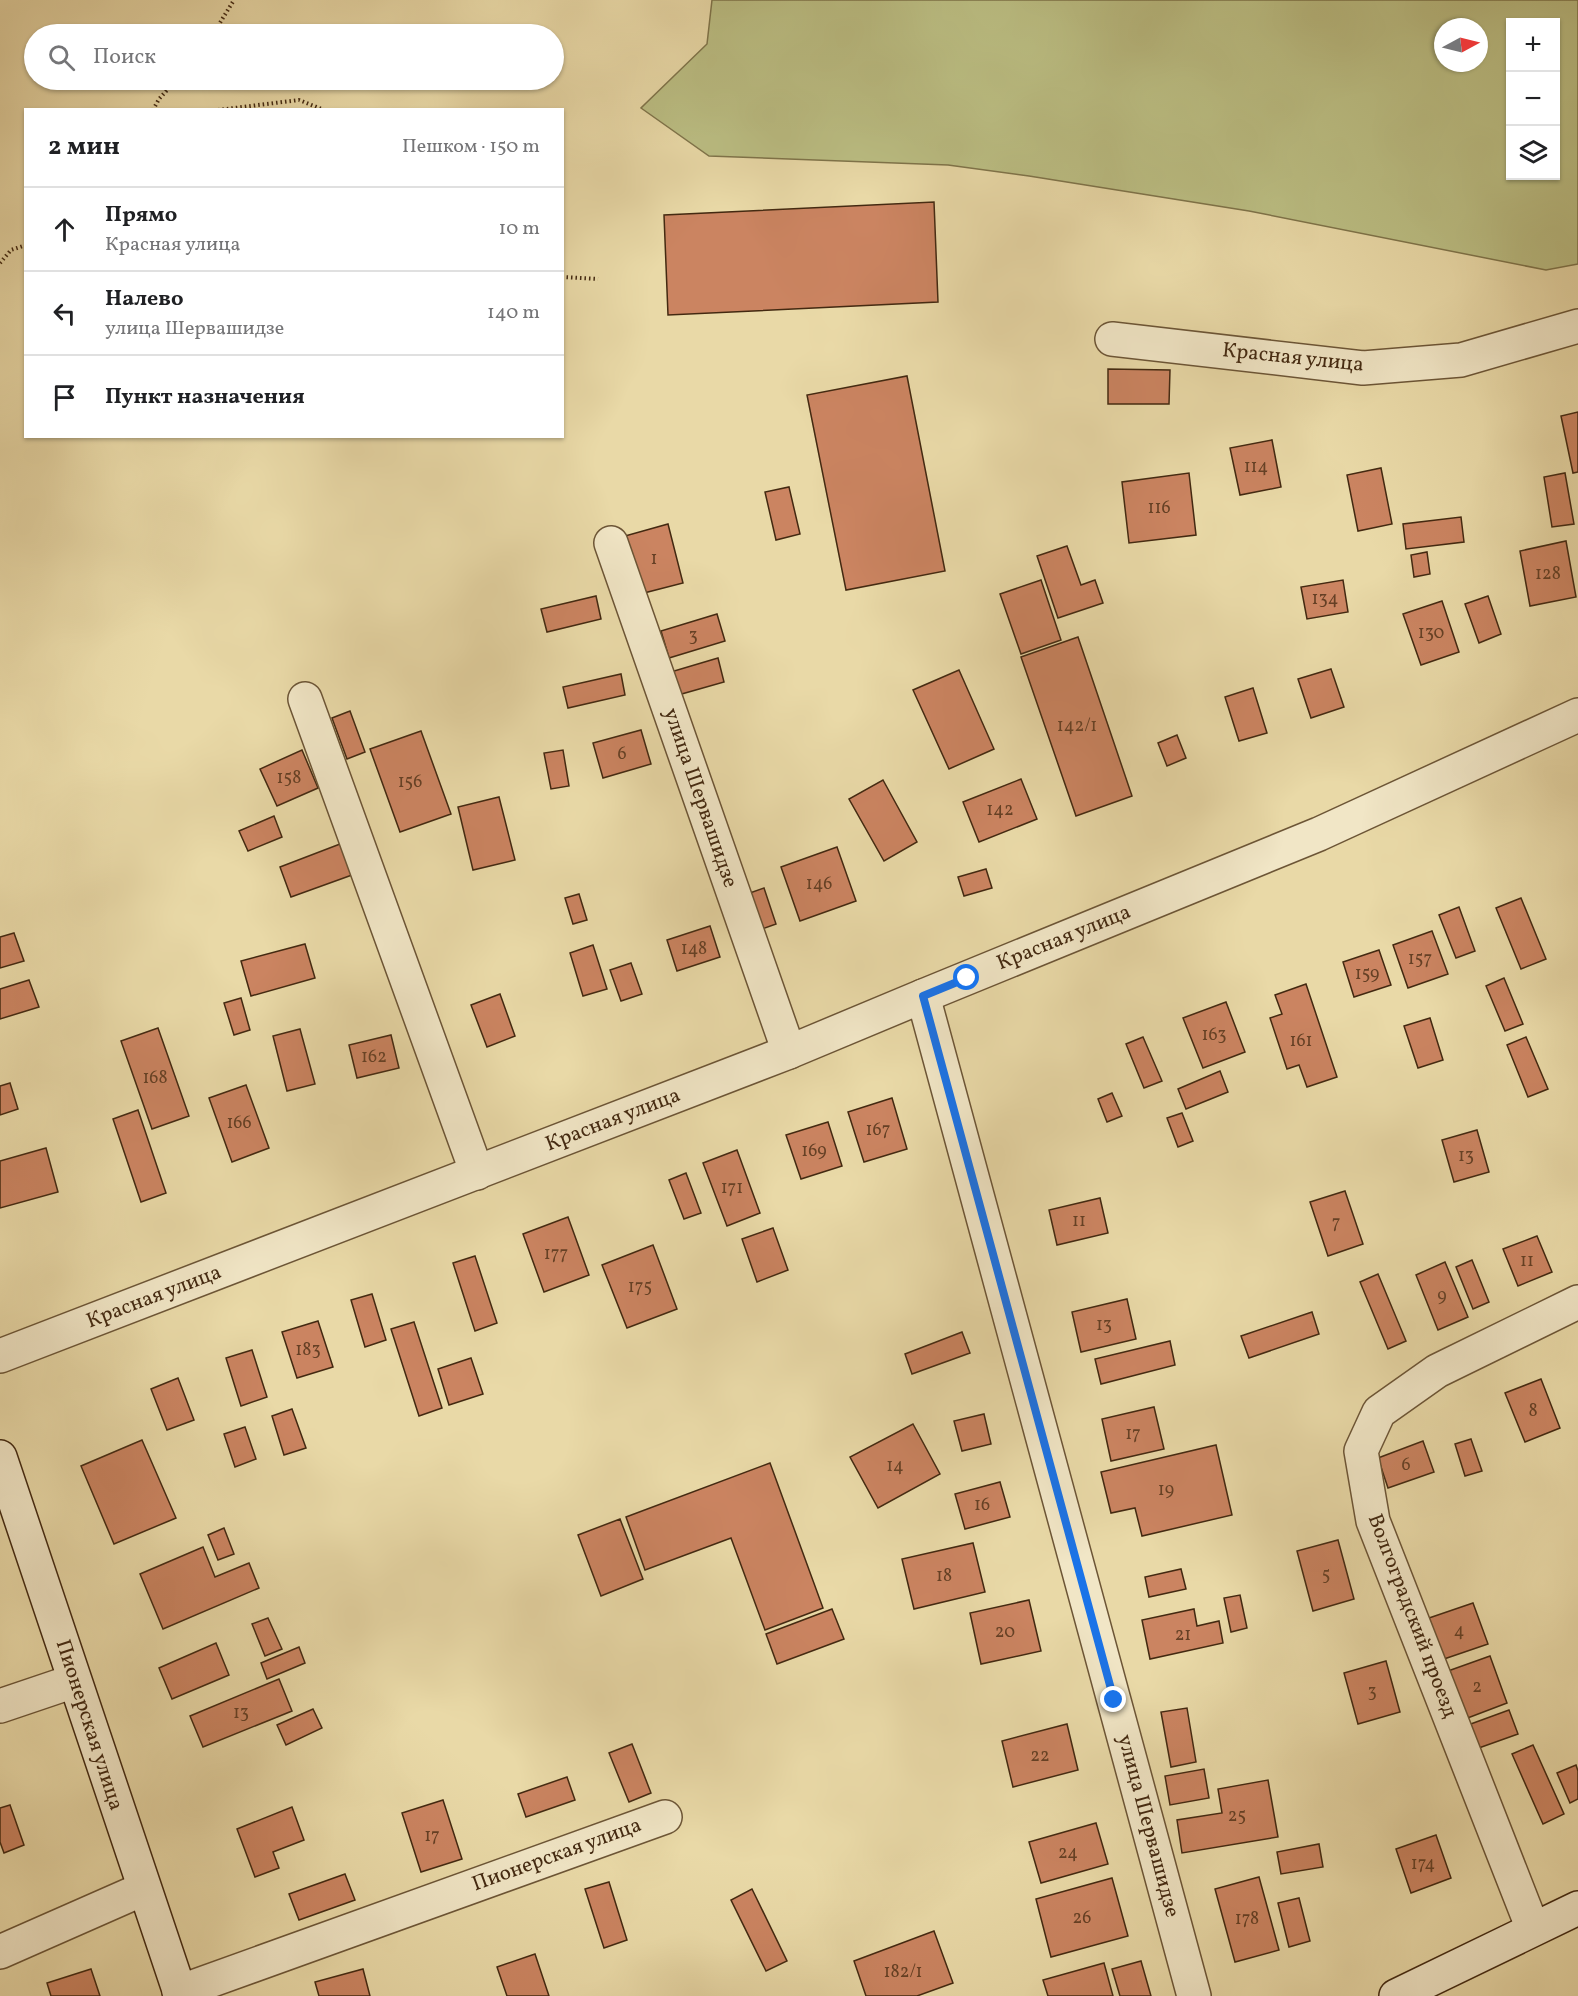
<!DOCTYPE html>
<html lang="ru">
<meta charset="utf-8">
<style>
:root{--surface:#fff;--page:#f6f6f6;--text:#202124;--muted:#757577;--line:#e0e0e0}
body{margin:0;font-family:Vollkorn,serif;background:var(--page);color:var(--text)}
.controls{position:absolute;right:18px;top:18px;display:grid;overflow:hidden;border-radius:0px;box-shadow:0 2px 4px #0004}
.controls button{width:54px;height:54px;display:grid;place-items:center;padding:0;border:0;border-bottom:2px solid var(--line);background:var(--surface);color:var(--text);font:30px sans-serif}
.compass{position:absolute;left:1434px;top:18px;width:54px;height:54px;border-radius:50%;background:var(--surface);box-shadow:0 2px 4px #0004;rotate:83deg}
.stop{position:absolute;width:18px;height:18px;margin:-14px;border:4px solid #1a73e8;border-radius:50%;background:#fff}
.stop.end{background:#1a73e8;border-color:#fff;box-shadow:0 2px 6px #0008}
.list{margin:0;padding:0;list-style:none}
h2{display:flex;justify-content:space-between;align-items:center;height:78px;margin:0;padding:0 24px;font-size:26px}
h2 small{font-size:20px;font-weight:400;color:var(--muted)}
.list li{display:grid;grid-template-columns:39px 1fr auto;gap:18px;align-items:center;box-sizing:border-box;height:84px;padding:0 24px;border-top:2px solid var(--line)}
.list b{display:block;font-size:22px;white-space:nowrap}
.list p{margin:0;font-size:20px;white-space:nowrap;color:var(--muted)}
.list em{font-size:20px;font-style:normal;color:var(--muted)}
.icon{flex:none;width:33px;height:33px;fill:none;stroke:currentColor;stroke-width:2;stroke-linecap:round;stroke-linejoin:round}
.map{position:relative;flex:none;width:1578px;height:1996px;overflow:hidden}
.search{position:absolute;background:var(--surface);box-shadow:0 2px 4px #0004;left:24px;top:24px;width:540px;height:66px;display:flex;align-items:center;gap:15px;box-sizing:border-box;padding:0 21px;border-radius:33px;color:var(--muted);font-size:22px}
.panel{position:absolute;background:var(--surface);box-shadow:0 2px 4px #0004;left:24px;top:108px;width:540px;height:330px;border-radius:0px}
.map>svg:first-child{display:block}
.green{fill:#bbbe83;stroke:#7f744a;stroke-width:1.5;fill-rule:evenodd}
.building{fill:#cb8461;stroke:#432911;stroke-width:1.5}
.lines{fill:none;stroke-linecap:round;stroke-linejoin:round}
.street-casing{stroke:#6c5536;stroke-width:36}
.secondary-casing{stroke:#432911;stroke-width:36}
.path{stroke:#432911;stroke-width:4;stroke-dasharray:1.5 3;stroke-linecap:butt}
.street{stroke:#f1e6c6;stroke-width:33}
.secondary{stroke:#f1e6c6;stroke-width:33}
.route{stroke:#1a73e8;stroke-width:8}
.labels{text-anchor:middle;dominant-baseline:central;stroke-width:5;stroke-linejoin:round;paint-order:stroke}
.number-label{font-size:18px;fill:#654025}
.street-label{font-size:21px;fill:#432911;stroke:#f1e6c6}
</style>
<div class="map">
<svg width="1578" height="1996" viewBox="0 0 1578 1996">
<rect width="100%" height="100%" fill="#e9d9a7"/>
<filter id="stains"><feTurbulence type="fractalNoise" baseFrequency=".00333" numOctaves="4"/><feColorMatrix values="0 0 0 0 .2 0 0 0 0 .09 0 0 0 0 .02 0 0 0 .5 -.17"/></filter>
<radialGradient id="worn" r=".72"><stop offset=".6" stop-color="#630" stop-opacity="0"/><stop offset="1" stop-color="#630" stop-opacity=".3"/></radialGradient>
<path class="green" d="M712,0H1578V264L1546,270L1249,211L1029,176L948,165L709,156L641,108L707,44ZM1510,22H1556V176H1510ZM1443,27H1479V63H1443Z"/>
<g class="building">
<polygon points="934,202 938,302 668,315 664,215"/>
<polygon points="1108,369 1170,370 1169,404 1108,404"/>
<polygon points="907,376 945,571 846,590 807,395"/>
<polygon points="1578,412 1578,472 1573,473 1561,416"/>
<polygon points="1272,440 1281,487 1240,495 1230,448"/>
<polygon points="1381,468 1392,524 1358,531 1347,475"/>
<polygon points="1189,473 1196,535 1129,543 1122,482"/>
<polygon points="1565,473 1574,524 1552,527 1544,477"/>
<polygon points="789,487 800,534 776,540 765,492"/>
<polygon points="1461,517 1464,542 1406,549 1403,524"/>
<polygon points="668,524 683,583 640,594 625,536"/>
<polygon points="1566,541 1576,597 1530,606 1520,551"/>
<polygon points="1067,546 1081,585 1095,580 1103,603 1058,618 1037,556"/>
<polygon points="1427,552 1430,574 1414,577 1411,555"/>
<polygon points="1041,580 1061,640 1021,654 1000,594"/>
<polygon points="1343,580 1348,612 1307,619 1301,587"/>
<polygon points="596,596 601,619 547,632 541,609"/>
<polygon points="1488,596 1501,634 1479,643 1465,604"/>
<polygon points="1442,601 1459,652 1421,665 1403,614"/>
<polygon points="717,614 725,641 669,658 661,631"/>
<polygon points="1078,637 1132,796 1076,816 1021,657"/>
<polygon points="718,658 724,682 671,697 664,674"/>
<polygon points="1331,669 1344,707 1311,718 1298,679"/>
<polygon points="959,670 994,749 949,769 913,690"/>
<polygon points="621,674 625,695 568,708 563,687"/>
<polygon points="1253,688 1267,733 1239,741 1225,697"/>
<polygon points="350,711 365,752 347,759 332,718"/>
<polygon points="641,730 651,764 603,778 593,743"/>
<polygon points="421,731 451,814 400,832 370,749"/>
<polygon points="1177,735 1186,758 1167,766 1158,743"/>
<polygon points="302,750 318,788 277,806 260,769"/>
<polygon points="563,750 569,786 551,789 544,753"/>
<polygon points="1021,779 1037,819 979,842 963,802"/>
<polygon points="883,780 917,842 884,861 849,799"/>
<polygon points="499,797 515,860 473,870 458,807"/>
<polygon points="274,816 282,837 248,851 239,831"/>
<polygon points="340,844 352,875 291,897 280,867"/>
<polygon points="837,847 856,901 800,921 781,867"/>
<polygon points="986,869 992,888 964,896 958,877"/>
<polygon points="764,888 776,924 759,930 747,894"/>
<polygon points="579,894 587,920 573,924 565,898"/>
<polygon points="1521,898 1546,959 1521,969 1496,908"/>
<polygon points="1459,907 1475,951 1456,958 1439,915"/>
<polygon points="710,926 720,957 677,971 667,940"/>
<polygon points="1432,931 1448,974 1408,988 1393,945"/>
<polygon points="14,933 24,961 0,968 0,937"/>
<polygon points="305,944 315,978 251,996 241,961"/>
<polygon points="593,945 607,989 583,996 570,953"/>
<polygon points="1379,950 1391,985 1354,997 1343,962"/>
<polygon points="631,963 642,994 621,1001 610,970"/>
<polygon points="1504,978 1523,1024 1505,1031 1486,986"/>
<polygon points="29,980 39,1007 0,1019 0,989"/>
<polygon points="1306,984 1337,1077 1307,1087 1299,1065 1287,1069 1270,1018 1282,1014 1275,995"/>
<polygon points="500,994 515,1036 487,1047 471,1005"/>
<polygon points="241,998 250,1030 234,1035 224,1003"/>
<polygon points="1226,1002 1245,1052 1203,1068 1183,1018"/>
<polygon points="1430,1018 1443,1060 1418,1068 1404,1026"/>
<polygon points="158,1028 189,1116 152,1129 121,1041"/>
<polygon points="300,1029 315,1084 287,1091 273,1036"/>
<polygon points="391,1035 399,1068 357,1078 349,1045"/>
<polygon points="1143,1037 1162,1081 1144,1088 1126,1044"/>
<polygon points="1526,1037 1548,1089 1528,1097 1507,1045"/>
<polygon points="1220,1071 1228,1092 1186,1109 1178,1089"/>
<polygon points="10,1083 18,1109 0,1115 0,1086"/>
<polygon points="246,1085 269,1148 232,1162 209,1098"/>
<polygon points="1112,1093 1122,1116 1107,1122 1098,1099"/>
<polygon points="892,1098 907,1149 864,1162 848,1112"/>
<polygon points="138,1110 166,1193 141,1202 113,1119"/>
<polygon points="1182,1113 1193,1141 1178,1147 1167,1118"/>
<polygon points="828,1122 842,1166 801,1179 786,1135"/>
<polygon points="1477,1130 1489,1172 1454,1182 1442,1140"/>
<polygon points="46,1148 58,1192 0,1208 0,1161"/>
<polygon points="737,1150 760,1213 727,1226 703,1163"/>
<polygon points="686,1173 701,1213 684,1219 669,1180"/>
<polygon points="1345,1191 1363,1244 1328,1256 1310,1202"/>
<polygon points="1100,1198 1108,1233 1057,1245 1049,1210"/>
<polygon points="568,1217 589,1275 544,1292 523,1234"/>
<polygon points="773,1228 788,1270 757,1282 742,1239"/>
<polygon points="1537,1236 1552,1272 1518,1286 1503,1249"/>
<polygon points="653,1245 677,1309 627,1328 602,1265"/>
<polygon points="475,1256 497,1323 475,1331 453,1263"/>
<polygon points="1472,1260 1489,1302 1473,1309 1456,1267"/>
<polygon points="1445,1262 1468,1317 1438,1330 1416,1275"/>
<polygon points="1378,1274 1406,1341 1388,1349 1360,1282"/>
<polygon points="372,1294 386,1340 365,1347 351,1300"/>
<polygon points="1127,1299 1136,1339 1081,1352 1072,1312"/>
<polygon points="1312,1312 1319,1334 1249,1358 1241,1336"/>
<polygon points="318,1321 333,1367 297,1378 282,1332"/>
<polygon points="414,1322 442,1408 419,1416 391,1329"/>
<polygon points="962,1332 970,1353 912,1374 905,1354"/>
<polygon points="1170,1341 1175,1365 1101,1384 1095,1359"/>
<polygon points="252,1350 267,1397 241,1406 226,1358"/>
<polygon points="471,1358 483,1394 449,1405 438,1369"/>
<polygon points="178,1378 194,1420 167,1430 151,1389"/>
<polygon points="1541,1379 1560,1428 1525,1442 1505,1393"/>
<polygon points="1154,1407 1164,1449 1111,1461 1102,1419"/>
<polygon points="292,1409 306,1448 284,1455 272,1416"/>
<polygon points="984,1414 991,1444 962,1451 954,1421"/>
<polygon points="913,1424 940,1474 878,1508 850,1457"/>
<polygon points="245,1427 256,1459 235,1467 224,1434"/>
<polygon points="1471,1439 1482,1471 1465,1476 1455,1444"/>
<polygon points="142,1440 176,1518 114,1544 81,1466"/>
<polygon points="1423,1441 1434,1472 1388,1488 1378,1458"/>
<polygon points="1216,1445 1232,1515 1142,1536 1135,1508 1111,1513 1101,1472"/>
<polygon points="770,1463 823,1608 765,1630 731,1538 645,1570 626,1517"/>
<polygon points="1000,1482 1010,1517 965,1529 955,1494"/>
<polygon points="620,1519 643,1579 601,1596 578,1535"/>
<polygon points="224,1528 234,1554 218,1560 208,1535"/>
<polygon points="1338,1540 1354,1599 1313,1611 1297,1551"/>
<polygon points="973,1543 985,1592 914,1609 902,1559"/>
<polygon points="203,1547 215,1577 249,1563 259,1588 163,1629 140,1574"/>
<polygon points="1181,1569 1186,1589 1149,1597 1145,1577"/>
<polygon points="1240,1595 1247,1628 1231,1632 1224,1598"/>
<polygon points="1029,1600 1041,1651 981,1664 970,1613"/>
<polygon points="1473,1603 1488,1644 1444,1659 1429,1618"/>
<polygon points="832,1609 844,1639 777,1664 766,1634"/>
<polygon points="1194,1609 1197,1626 1219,1621 1223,1643 1150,1659 1142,1620"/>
<polygon points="268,1618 282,1649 265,1656 252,1624"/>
<polygon points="216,1643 229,1675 172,1699 159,1668"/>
<polygon points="299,1647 305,1663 267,1679 261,1663"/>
<polygon points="1490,1656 1507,1703 1465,1719 1448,1671"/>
<polygon points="1386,1661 1400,1712 1358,1724 1344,1673"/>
<polygon points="279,1679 292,1711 203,1747 190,1716"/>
<polygon points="1187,1708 1196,1762 1171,1767 1161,1712"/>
<polygon points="313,1709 322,1728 286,1745 277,1725"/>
<polygon points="1509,1710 1518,1734 1476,1749 1468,1725"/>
<polygon points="1067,1724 1078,1770 1013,1787 1002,1741"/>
<polygon points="632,1744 651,1793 629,1802 609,1753"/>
<polygon points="1533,1745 1564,1814 1543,1824 1512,1754"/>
<polygon points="1576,1765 1578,1771 1578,1799 1570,1803 1557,1773"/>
<polygon points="1204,1769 1209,1798 1170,1805 1165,1776"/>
<polygon points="567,1777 575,1800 526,1817 518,1794"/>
<polygon points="1268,1780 1278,1837 1182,1853 1177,1820 1222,1813 1218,1789"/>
<polygon points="443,1800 462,1859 421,1872 402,1813"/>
<polygon points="10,1805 24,1845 4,1853 0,1842 0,1808"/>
<polygon points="292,1807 304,1840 273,1852 279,1868 255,1877 237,1829"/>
<polygon points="1096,1823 1108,1864 1041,1883 1029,1842"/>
<polygon points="1436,1835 1451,1878 1411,1893 1396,1849"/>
<polygon points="1319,1844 1323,1867 1281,1874 1277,1852"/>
<polygon points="345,1874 355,1900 299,1920 289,1894"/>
<polygon points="1259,1877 1279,1950 1235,1962 1215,1889"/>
<polygon points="1112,1878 1128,1936 1051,1957 1036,1899"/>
<polygon points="609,1882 627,1940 604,1948 585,1889"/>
<polygon points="752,1889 787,1961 766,1971 731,1900"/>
<polygon points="1299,1898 1310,1941 1289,1947 1278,1903"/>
<polygon points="934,1931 953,1983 917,1996 866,1996 854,1961"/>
<polygon points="535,1954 549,1996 507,1996 497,1967"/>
<polygon points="1141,1961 1151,1996 1120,1996 1112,1969"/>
<polygon points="1104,1963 1113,1996 1048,1996 1043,1980"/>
<polygon points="91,1969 100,1996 51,1996 47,1983"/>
<polygon points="363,1969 370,1996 319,1996 315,1982"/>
</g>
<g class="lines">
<defs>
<g id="street">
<polyline points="1112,339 1363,368 1461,360 1578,326"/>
<polyline points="611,543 789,1052"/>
<polyline points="305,699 477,1173"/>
<polyline points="923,996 1194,1996"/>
<polyline points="0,1356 789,1052 923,996 1319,834 1578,715"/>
<polyline points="0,1706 74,1681"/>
<polyline points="1533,1929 1373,1521 1361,1451 1379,1412 1437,1371 1578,1302"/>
<polyline points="0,1952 143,1889"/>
<polyline points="179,1992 665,1817"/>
</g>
<g id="secondary">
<polyline points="0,1457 181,1996"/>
<polyline points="1396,1996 1578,1908"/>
</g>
</defs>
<use href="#street" class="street-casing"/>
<use href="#secondary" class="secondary-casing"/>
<g class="path">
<polyline points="213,34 234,0"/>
<polyline points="153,110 159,99 176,80"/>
<polyline points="218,110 299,100 324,110"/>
<polyline points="0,263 11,250 26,245"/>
<polyline points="562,277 598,279"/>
</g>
<use href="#street" class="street"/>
<use href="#secondary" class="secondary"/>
</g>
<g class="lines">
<polyline class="route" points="967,978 923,996 1114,1700"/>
</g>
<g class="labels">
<g class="number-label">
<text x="1256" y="467">114</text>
<text x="1159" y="508">116</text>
<text x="654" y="559">1</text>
<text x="1548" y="574">128</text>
<text x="1325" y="599">134</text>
<text x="1431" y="633">130</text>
<text x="693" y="636">3</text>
<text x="1077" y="726">142/1</text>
<text x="622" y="754">6</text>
<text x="289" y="778">158</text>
<text x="410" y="782">156</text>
<text x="1000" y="810">142</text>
<text x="819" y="884">146</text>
<text x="694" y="949">148</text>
<text x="1420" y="959">157</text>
<text x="1367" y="974">159</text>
<text x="1214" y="1035">163</text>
<text x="1301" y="1041">161</text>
<text x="374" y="1057">162</text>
<text x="155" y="1078">168</text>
<text x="239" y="1123">166</text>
<text x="878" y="1130">167</text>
<text x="814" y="1151">169</text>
<text x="1466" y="1156">13</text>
<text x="732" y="1188">171</text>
<text x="1079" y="1221">11</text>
<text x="1336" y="1223">7</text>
<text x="556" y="1254">177</text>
<text x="1527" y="1261">11</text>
<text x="640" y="1287">175</text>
<text x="1442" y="1296">9</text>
<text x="1104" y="1325">13</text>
<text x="308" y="1350">183</text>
<text x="1533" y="1411">8</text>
<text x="1133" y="1434">17</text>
<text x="1406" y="1465">6</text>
<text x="895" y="1466">14</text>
<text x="1166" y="1490">19</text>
<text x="982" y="1505">16</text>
<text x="1326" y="1575">5</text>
<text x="944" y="1576">18</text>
<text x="1459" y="1631">4</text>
<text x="1005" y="1632">20</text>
<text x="1183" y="1635">21</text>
<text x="1477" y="1687">2</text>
<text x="1372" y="1692">3</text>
<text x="241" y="1713">13</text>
<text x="1040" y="1756">22</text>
<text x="1237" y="1816">25</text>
<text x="432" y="1836">17</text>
<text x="1068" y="1853">24</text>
<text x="1423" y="1864">174</text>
<text x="1082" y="1918">26</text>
<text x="1247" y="1919">178</text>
<text x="903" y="1972">182/1</text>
</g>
<g class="street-label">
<text transform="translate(1293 358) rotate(6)">Красная улица</text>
<text transform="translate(700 798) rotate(71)">улица Шервашидзе</text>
<text transform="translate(1064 938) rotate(-22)">Красная улица</text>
<text transform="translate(613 1120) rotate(-21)">Красная улица</text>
<text transform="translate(154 1297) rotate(-21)">Красная улица</text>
<text transform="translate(1412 1616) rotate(69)">Волгоградский проезд</text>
<text transform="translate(89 1725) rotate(72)">Пионерская улица</text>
<text transform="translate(1148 1826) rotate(75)">улица Шервашидзе</text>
<text transform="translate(557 1855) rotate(-20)">Пионерская улица</text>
</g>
</g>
<rect width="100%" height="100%" filter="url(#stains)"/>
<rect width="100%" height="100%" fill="url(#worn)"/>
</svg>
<div class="controls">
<button>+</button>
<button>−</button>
<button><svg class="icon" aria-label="layers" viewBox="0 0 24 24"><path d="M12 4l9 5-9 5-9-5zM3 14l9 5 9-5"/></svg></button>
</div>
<svg class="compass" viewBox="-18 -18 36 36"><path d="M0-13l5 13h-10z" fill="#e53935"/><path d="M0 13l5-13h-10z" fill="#757577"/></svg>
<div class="stop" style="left:967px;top:978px"></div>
<div class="stop end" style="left:1114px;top:1700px"></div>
<div class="search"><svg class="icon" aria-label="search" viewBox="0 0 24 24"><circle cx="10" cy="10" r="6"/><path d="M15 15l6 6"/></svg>Поиск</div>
<section class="panel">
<h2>2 мин<small>Пешком · 150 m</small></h2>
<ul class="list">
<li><svg class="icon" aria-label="ahead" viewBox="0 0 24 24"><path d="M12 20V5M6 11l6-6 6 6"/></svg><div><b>Прямо</b><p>Красная улица</p></div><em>10 m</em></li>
<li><svg class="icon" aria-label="left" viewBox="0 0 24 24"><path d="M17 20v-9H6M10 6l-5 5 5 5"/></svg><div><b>Налево</b><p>улица Шервашидзе</p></div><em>140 m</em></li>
<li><svg class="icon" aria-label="arrive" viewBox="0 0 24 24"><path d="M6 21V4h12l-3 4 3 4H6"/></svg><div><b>Пункт назначения</b></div></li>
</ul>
</section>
</div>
